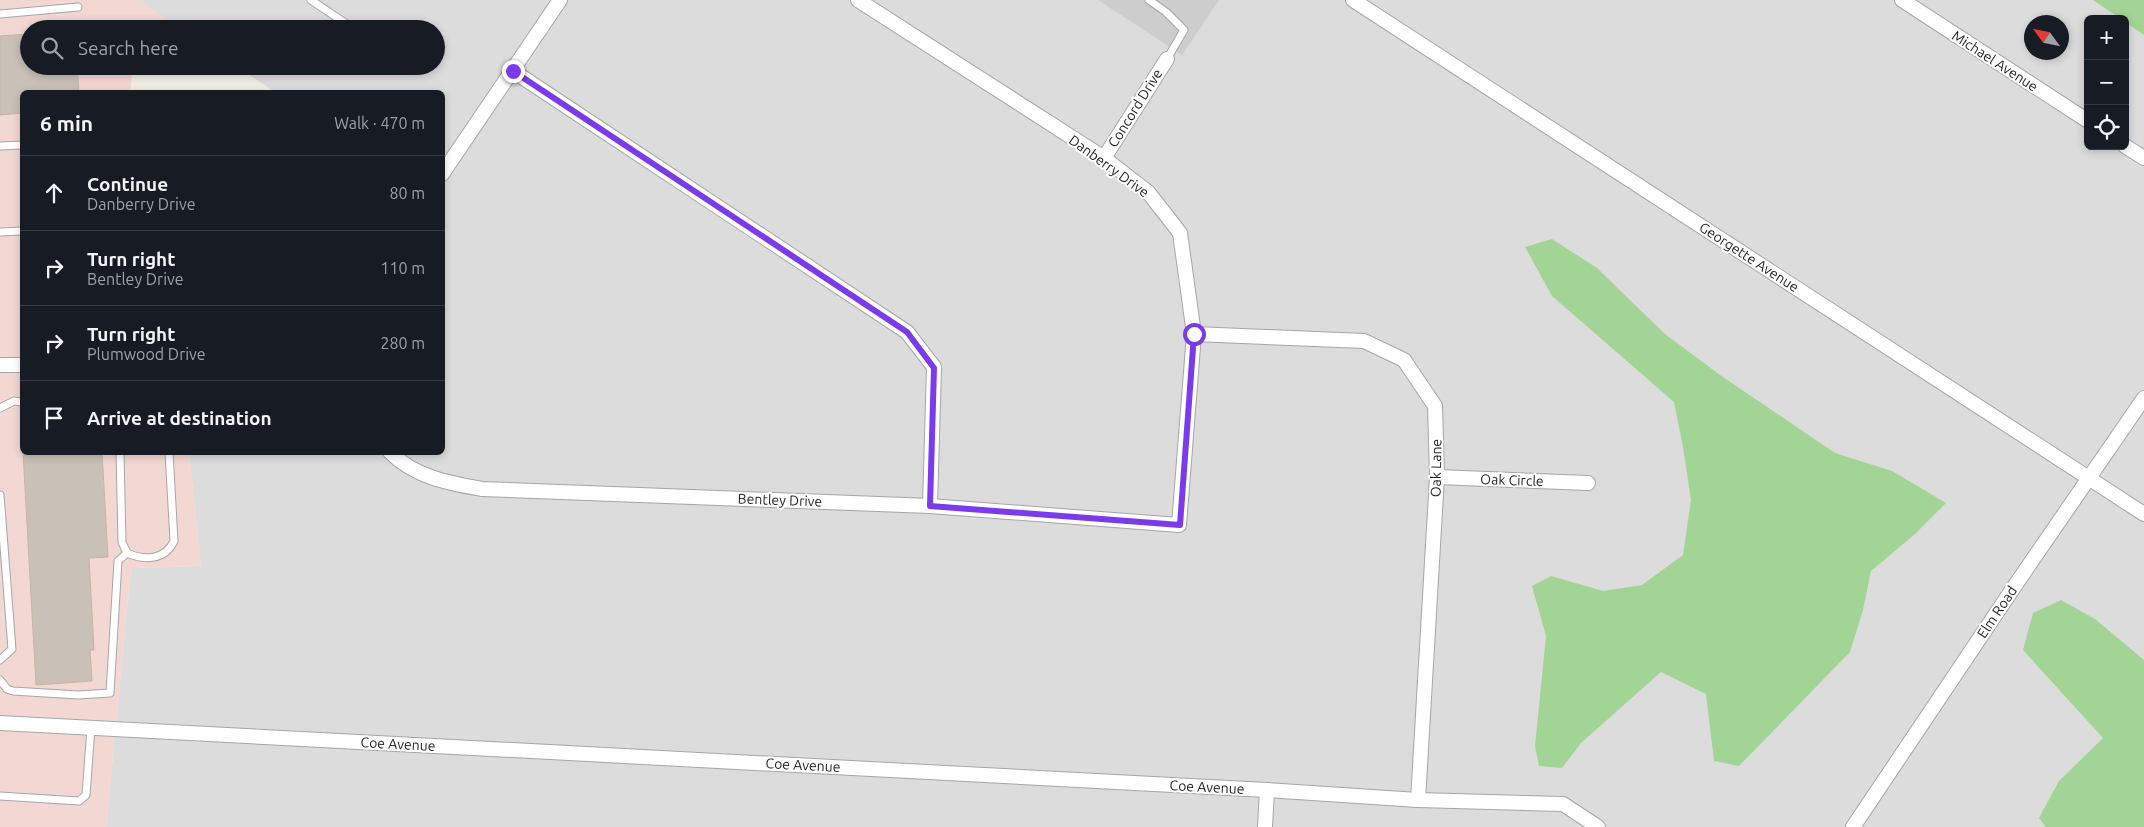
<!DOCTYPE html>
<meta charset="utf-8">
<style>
:root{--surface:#171b24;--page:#242831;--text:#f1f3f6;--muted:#9ea1a6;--line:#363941}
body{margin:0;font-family:Ubuntu,sans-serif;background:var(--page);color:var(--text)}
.controls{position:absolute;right:15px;top:15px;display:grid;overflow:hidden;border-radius:8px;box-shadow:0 2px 8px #0003}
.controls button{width:45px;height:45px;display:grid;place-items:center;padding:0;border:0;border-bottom:1px solid var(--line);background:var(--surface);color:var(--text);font:25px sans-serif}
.compass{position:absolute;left:2024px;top:15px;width:45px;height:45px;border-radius:50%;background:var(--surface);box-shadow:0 2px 8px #0003;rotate:303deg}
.stop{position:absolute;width:15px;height:15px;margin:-11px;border:4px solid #7c3aed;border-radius:50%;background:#fff}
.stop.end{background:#7c3aed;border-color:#fff;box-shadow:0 1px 5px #0008}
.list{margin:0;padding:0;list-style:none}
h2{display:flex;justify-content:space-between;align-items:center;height:65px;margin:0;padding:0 20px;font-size:21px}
h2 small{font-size:16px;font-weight:400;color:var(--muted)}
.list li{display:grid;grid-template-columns:32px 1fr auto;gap:15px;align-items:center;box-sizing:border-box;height:75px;padding:0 20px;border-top:1px solid var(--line)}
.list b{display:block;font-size:19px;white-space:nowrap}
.list p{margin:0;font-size:16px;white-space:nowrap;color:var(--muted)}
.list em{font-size:16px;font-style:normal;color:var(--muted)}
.icon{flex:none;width:28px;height:28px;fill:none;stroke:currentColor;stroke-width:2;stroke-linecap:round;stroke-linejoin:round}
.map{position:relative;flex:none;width:2144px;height:827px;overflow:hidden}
.search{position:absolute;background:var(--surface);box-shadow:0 2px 8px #0003;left:20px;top:20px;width:425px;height:55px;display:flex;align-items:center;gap:12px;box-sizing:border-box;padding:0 18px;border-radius:28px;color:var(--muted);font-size:19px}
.panel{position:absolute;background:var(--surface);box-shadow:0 2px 8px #0003;left:20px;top:90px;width:425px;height:365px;border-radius:8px}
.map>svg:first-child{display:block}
.residential{fill:#dddcdc;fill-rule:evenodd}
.commercial{fill:#f3d7d3}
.religious{fill:#cdcdcd}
.forest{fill:#a2d496}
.building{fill:#c9c1b7;stroke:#c4b6a6}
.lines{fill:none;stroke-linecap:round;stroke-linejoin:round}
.lane-casing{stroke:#a6a6a6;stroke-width:9}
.street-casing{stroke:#a6a6a6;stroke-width:16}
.lane{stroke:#fff;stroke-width:7}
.street{stroke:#fff;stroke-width:14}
.route{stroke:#7c3aed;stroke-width:6}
.labels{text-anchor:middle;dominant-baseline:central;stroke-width:4;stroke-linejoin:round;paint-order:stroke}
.street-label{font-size:14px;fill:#1f1f1f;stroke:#fff}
</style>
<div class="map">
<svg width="2144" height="827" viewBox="0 0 2144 827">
<rect width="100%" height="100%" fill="#f1eee5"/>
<path class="residential" d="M139,0H2144V827H106L131,568L201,566L189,453L442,452V92H275L236,66H436V29H181ZM2088,19H2125V146H2088ZM2032,22H2062V52H2032Z"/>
<polygon class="commercial" points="0,0 139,0 180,28 29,29 29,66 133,66 130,92 22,92 22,452 189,453 201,566 131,568 106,827 0,827"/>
<polygon class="religious" points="1098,0 1219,0 1182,55"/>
<g class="forest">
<polygon points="2093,0 2144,0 2144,35 2125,22 2125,19 2121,19"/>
<polygon points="1552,239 1597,268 1665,334 1720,375 1835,453 1892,471 1946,503 1915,534 1871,571 1863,610 1850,652 1739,766 1714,761 1706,694 1661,672 1581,743 1562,768 1539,766 1535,746 1546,636 1532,586 1551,576 1603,591 1642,585 1683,555 1691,500 1683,447 1674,402 1552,296 1525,247"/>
<polygon points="2061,600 2095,619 2144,660 2144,827 2046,827 2039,818 2059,781 2103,738 2023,650 2033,613"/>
</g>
<g class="building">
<polygon points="29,34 29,66 77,66 79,92 22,92 22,113 0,115 0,36"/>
<polygon points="23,452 102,452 108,557 89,558 94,650 90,650 92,681 36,685"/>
</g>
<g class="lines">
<defs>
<g id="lane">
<polyline points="311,0 354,29"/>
<polyline points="1149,0 1166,12 1184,30 1167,59"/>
<polyline points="0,14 78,7"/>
<polyline points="0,146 22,145"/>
<polyline points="0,232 22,231"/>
<polyline points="0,408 14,401 22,402"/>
<path d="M120,452L122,542L127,553C145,561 165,560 174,541L169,452"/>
<polyline points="0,495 12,649 0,660"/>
<polyline points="0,680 7,689 13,691 78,695 110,693 118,561 127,553"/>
<polyline points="0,796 79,801 86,795 91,728"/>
</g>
<g id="street">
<polyline points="1353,0 2144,514"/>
<polyline points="1902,0 2088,121"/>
<polyline points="513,71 907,332 934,367 930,506"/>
<polyline points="2125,146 2144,158"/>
<polyline points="1104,158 1167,59"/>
<polyline points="442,174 560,0"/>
<polyline points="1194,334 1364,341 1404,360 1435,406 1437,477 1418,800"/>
<polyline points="0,365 22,365"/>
<path d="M390,452C414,477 449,483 482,489L930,506L1179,525L1194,334L1180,233L1148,192L1104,158L858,0"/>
<polyline points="1437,477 1588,483"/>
<polyline points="0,723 1267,790 1418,800 1563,804 1598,827"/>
<polyline points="1265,827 1267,790"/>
<polyline points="1853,827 2016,584 2144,398"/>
</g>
</defs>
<use href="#lane" class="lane-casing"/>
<use href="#street" class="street-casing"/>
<use href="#lane" class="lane"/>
<use href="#street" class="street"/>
</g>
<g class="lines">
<polyline class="route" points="513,71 907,332 934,368 930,506 1180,525 1194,334"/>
</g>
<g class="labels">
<g class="street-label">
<text transform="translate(1995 61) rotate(33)">Michael Avenue</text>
<text transform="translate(1135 108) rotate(-58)">Concord Drive</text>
<text transform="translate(1109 166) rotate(36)">Danberry Drive</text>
<text transform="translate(1749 257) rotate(33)">Georgette Avenue</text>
<text transform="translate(1436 468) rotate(-89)">Oak Lane</text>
<text transform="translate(1512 480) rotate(2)">Oak Circle</text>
<text transform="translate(780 500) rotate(2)">Bentley Drive</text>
<text transform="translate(1997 612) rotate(-56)">Elm Road</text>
<text transform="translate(398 744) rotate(3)">Coe Avenue</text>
<text transform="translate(803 765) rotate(3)">Coe Avenue</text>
<text transform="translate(1207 787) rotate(3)">Coe Avenue</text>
</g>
</g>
</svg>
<div class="controls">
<button>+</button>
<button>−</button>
<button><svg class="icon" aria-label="locate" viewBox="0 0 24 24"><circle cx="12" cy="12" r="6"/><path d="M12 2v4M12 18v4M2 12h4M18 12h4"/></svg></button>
</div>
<svg class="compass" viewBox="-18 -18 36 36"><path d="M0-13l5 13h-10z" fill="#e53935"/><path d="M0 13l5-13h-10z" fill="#9ea1a6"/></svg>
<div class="stop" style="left:1194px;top:334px"></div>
<div class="stop end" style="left:513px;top:71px"></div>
<div class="search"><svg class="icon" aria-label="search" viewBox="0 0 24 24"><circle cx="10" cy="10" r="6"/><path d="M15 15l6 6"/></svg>Search here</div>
<section class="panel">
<h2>6 min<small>Walk · 470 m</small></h2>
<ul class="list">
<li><svg class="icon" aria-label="ahead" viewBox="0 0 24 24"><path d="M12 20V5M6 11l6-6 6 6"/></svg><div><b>Continue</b><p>Danberry Drive</p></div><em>80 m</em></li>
<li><svg class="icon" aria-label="right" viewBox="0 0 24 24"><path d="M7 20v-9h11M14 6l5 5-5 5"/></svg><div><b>Turn right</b><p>Bentley Drive</p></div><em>110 m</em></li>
<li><svg class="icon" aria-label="right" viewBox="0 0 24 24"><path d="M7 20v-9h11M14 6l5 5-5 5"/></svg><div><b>Turn right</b><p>Plumwood Drive</p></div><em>280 m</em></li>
<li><svg class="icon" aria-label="arrive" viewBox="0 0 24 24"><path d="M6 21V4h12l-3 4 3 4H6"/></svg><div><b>Arrive at destination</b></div></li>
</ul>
</section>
</div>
